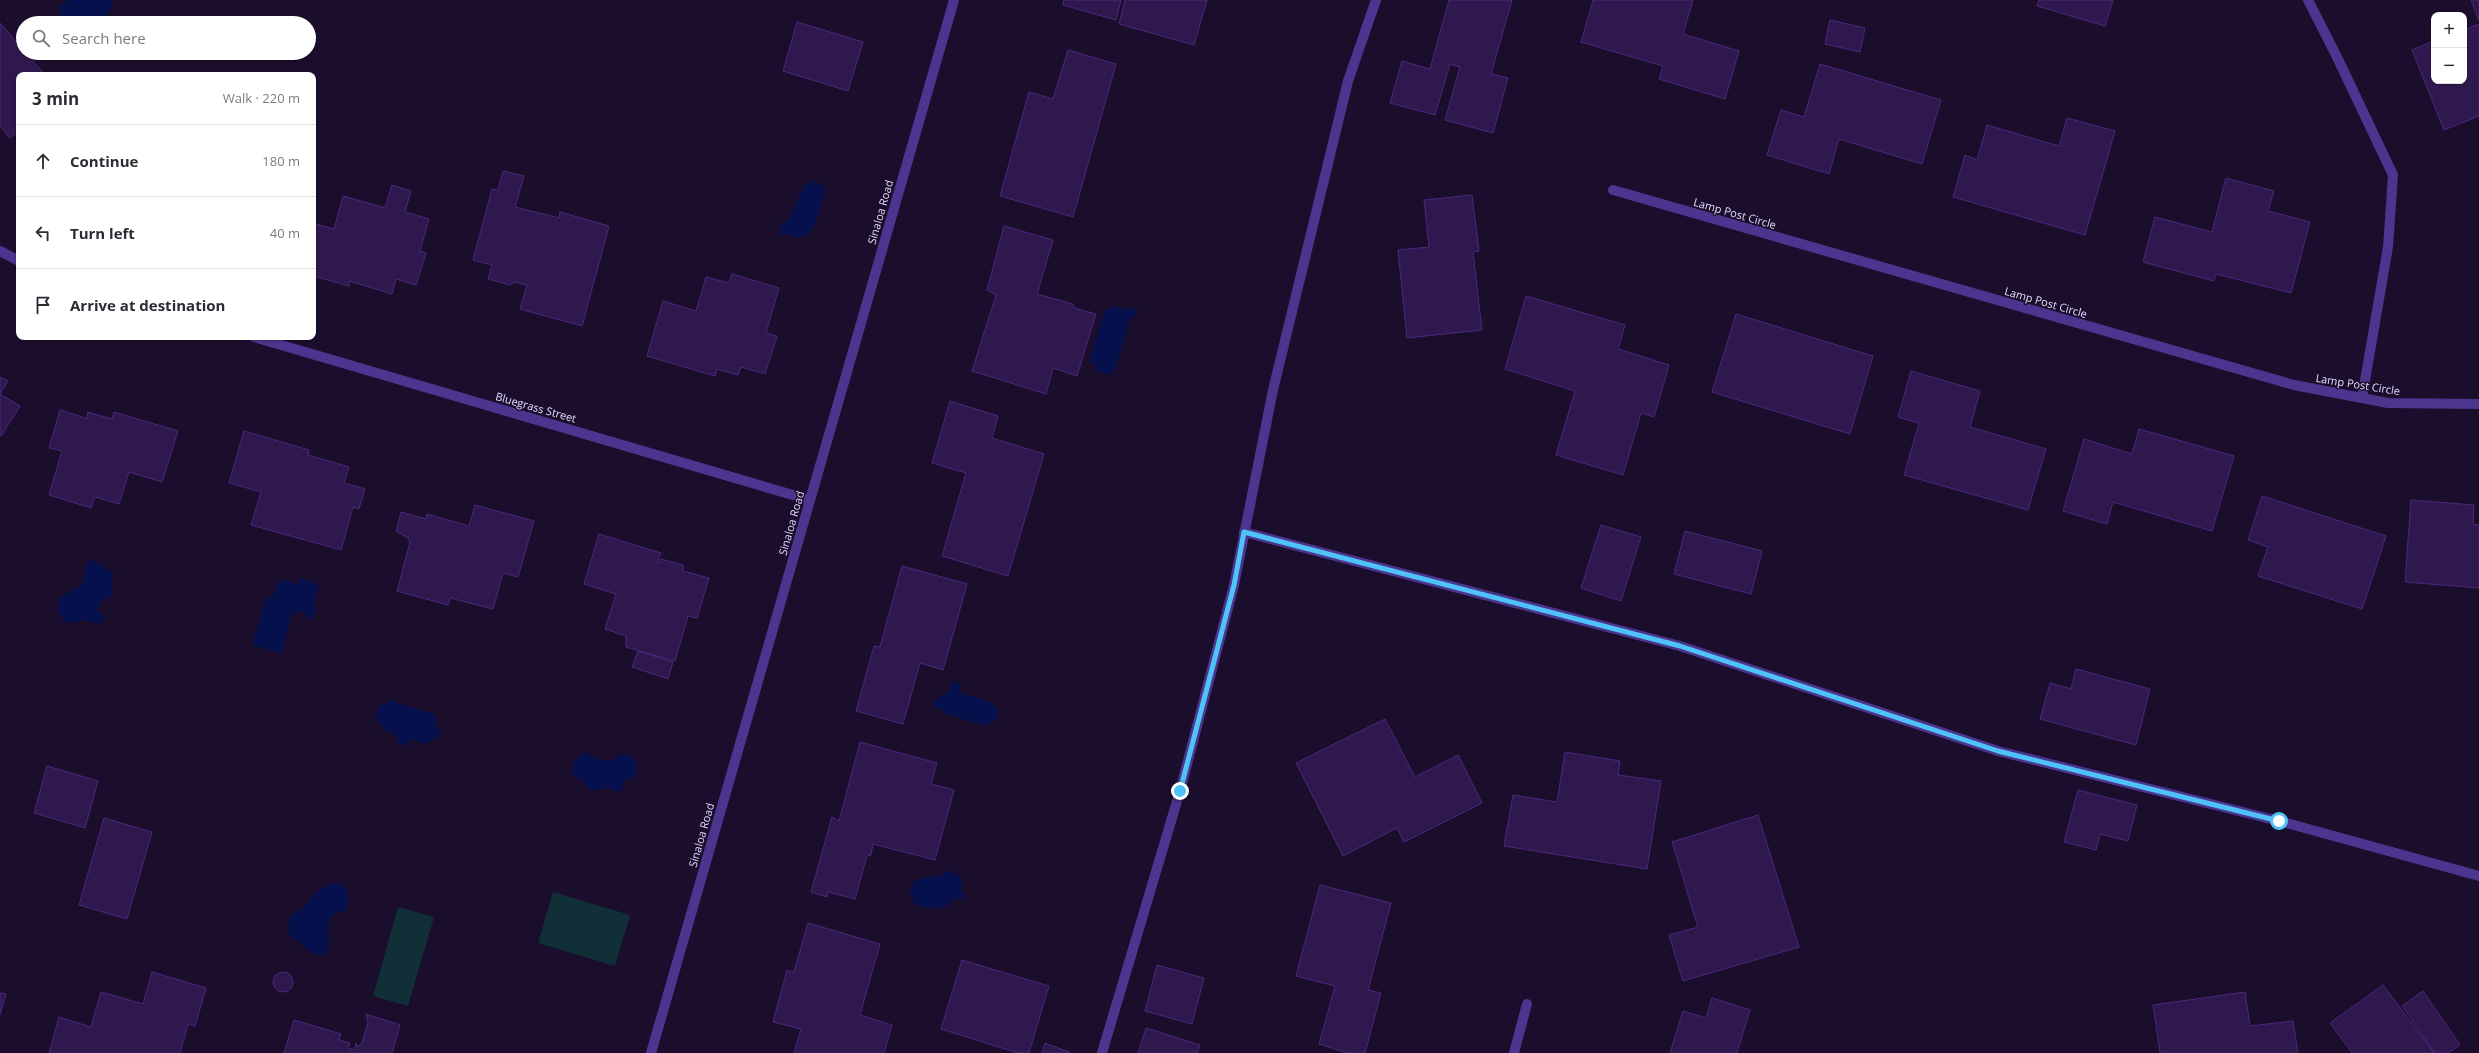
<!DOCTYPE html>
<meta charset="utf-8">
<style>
:root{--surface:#fff;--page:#f7f7f7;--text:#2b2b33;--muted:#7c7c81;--line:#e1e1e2}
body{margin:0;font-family:"Open Sans",sans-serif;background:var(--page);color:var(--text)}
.controls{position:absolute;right:12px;top:12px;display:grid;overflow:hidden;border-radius:8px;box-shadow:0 1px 3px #0004}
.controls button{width:36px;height:36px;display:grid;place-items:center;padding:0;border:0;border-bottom:1px solid var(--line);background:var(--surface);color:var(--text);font:20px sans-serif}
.stop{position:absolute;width:12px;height:12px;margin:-9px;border:3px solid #4fc3f7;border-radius:50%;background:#fff}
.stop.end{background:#4fc3f7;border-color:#fff;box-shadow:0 1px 4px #0008}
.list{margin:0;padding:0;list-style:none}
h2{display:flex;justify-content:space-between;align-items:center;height:52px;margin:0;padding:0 16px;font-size:17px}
h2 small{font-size:13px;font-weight:400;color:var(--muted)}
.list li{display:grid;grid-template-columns:26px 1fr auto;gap:12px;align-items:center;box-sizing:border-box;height:72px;padding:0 16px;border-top:1px solid var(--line)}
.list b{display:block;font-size:15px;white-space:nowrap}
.list em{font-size:13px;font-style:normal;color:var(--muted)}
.icon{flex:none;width:22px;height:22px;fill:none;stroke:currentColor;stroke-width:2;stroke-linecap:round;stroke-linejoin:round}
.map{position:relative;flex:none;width:2479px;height:1053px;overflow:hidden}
.search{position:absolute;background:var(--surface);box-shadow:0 1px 3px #0004;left:16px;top:16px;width:300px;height:44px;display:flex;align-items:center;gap:10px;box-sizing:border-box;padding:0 14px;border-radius:22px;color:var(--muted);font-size:15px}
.panel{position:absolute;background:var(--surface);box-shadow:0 1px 3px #0004;left:16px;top:72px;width:300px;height:268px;border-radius:8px}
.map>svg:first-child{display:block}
.green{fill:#112f36}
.water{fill:#05104d}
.building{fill:#2f184e;stroke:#4b287d}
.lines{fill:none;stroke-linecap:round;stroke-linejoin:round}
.minor{stroke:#4c358f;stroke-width:10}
.route{stroke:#4fc3f7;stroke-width:5}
.labels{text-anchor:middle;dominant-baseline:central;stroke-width:3;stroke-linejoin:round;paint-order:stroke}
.street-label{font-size:11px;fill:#e5d9ff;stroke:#1a0e2c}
</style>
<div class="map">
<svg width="2479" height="1053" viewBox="0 0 2479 1053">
<rect width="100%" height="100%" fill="#1a0e2c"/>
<g class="green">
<polygon points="553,892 630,915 615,966 538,943"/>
<polygon points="398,907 434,917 408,1006 373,996"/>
</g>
<g class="water">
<polygon points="69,0 110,0 113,4 105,20 109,23 66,23 60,13 60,5"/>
<path d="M814,181C819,183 824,186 825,192C825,195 822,200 821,203C817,219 815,236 796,238L791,234L783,236L780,232L782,223L787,221L805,185Z"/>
<polygon points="1111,306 1127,310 1133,307 1138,310 1135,316 1130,320 1115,369 1110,375 1096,370 1095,364 1089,361 1105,310 1110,310"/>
<polygon points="92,560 113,572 111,589 113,595 103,600 97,610 104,616 103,621 98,624 85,620 71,623 65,622 57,610 60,598 82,584 87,562"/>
<polygon points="301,578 319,585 313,604 316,609 312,620 307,618 304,612 296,612 291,617 282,653 252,645 266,599 273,596 280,579 298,584"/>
<path d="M956,681L961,685L960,692C973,699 989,698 998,709V718L985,726L947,714C943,709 937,710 933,704L935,700L949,691L951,683Z"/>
<polygon points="388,700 436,715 435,721 442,735 426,744 410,739 406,746 398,743 396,735 382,729 382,725 376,719 379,705 387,705"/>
<polygon points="585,752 598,760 613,761 618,754 631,755 637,765 635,777 625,780 621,792 607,788 591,791 585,783 572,774 574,760"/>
<path d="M945,871C954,871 960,874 963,882L960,889L964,892L963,898L960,900L953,899C944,913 929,909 915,904L910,893L914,881L933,876H942Z"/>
<path d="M336,882C350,889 351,896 346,911C322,912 330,932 329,948L324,955C309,957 303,942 290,937L288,928L291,915L303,909C311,897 320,886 336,882Z"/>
</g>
<g class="building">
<polygon points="1064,0 1121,0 1116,20 1063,5"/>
<polygon points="1125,0 1207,0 1194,45 1119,24"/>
<polygon points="1449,0 1512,0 1491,74 1508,78 1493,133 1445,120 1460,67 1450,64 1435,115 1390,103 1402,61 1430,69"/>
<polygon points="1593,0 1693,0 1683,34 1739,51 1725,99 1659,79 1663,66 1581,42"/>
<polygon points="2039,0 2113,0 2105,26 2037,6"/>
<polygon points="2471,0 2479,0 2479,21"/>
<polygon points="1830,20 1865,28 1860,52 1825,44"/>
<polygon points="797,22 863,42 848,91 783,71"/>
<polygon points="0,23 23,49 23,53 26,53 45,75 19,75 19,131 10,138 0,126"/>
<polygon points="2479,24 2479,116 2444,130 2412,50 2434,41 2434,81 2464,81 2464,30"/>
<polygon points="1068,50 1116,64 1073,217 1000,196 1029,92 1053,99"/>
<polygon points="1820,64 1941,100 1922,164 1839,139 1829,174 1767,155 1781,110 1804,117"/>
<polygon points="2067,118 2115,131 2085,235 1953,197 1965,155 1977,160 1987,125 2059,146"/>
<polygon points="503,171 524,176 515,207 559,218 560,212 609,226 582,326 520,309 527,285 514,282 510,285 488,279 492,265 473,260 492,189 498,190"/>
<polygon points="2226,178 2274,191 2268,211 2310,222 2291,293 2216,274 2214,281 2143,262 2155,217 2212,232"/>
<polygon points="392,185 411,191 405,212 429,219 420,251 426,253 416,285 396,279 392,294 349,281 349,286 313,276 313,223 334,229 343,196 385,208"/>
<polygon points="1472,195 1479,251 1473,252 1482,330 1407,338 1398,250 1429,247 1424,200"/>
<polygon points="1004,226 1053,240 1037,294 1073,304 1074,308 1096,314 1077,376 1053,368 1046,394 972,371 996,295 987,290"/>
<polygon points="732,274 779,288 766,333 777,336 765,374 741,367 738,375 717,369 715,376 647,356 663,301 696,311 706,277 729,283"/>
<polygon points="1526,296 1625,325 1618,349 1669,365 1654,417 1641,413 1623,475 1556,455 1575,391 1505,369"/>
<polygon points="1736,314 1873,356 1850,434 1712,392"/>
<polygon points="1911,371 1980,391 1970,427 2046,449 2028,510 1904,475 1919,423 1898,417"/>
<polygon points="0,377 8,381 0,394"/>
<polygon points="0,394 20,406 1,436 0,436"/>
<polygon points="950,401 998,416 992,438 1044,454 1008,576 942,556 966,473 932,463"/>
<polygon points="60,410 88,419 87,412 112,419 114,412 178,431 162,482 129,472 119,504 95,497 91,508 49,495 62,451 49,448"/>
<polygon points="2139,429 2234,456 2212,531 2113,502 2107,524 2063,511 2084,439 2132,454"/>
<polygon points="244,431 309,450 308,455 349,467 344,483 365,489 359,509 353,507 341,550 251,525 261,492 229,483"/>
<polygon points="2262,496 2386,536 2362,609 2258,576 2268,547 2248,540"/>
<polygon points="2411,500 2474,505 2473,524 2479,525 2479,588 2405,582"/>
<polygon points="475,505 534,521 518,577 503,573 493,609 450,598 448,605 397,591 410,542 408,538 396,531 401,512 426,519 427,514 469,526"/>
<polygon points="1601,525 1641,537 1621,601 1581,588"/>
<polygon points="1685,531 1762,551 1751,594 1674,574"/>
<polygon points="599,534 661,553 657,563 660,563 661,559 683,565 683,571 709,578 697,618 688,616 675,661 626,647 626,636 605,629 616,594 584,584"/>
<polygon points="902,566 967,584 943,670 920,663 903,724 856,711 874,646 880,647"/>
<polygon points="638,651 673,662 668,679 632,667"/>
<polygon points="2076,669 2150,689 2136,745 2040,719 2050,683 2071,689"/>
<polygon points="1385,719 1415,777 1458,755 1482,803 1404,842 1397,828 1343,856 1296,763"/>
<polygon points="860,742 937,763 931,784 954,790 935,860 873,844 871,855 867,856 855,899 828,892 827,897 811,892 832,817 839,821"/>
<polygon points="1565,752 1620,761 1618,775 1661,781 1647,869 1504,846 1513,795 1557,802"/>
<polygon points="47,766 98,781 85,828 34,813"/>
<polygon points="2078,790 2137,805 2128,841 2100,834 2096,850 2064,842"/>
<polygon points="1758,815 1799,947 1683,981 1669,935 1698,927 1672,842"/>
<polygon points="104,818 152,832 127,919 79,905"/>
<polygon points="1320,885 1391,903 1368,990 1381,993 1365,1053 1347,1053 1319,1044 1335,986 1296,976"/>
<polygon points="808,923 880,944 860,1015 892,1025 884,1053 794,1053 801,1029 773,1022 787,970 794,972"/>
<polygon points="962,960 1049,986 1029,1053 1018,1053 941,1029"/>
<polygon points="1157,965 1204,978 1192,1024 1145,1011"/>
<polygon points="152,972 206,988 195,1026 188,1024 180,1053 49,1053 59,1017 91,1027 101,992 143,1004"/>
<circle cx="283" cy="982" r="10"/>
<polygon points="2383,985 2434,1053 2352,1053 2330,1023"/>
<polygon points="2423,991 2460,1045 2448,1053 2435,1053 2402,1006"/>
<polygon points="2245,992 2250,1026 2293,1021 2298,1053 2160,1053 2153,1005"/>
<polygon points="0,993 6,994 0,1015"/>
<polygon points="1712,998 1750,1010 1737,1053 1670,1053 1683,1011 1706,1018"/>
<polygon points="366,1014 400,1025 392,1053 284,1053 294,1020 341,1034 339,1040 350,1043 348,1048 354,1050 356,1043 358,1047 362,1043 368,1023"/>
<polygon points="1146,1028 1200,1045 1197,1053 1138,1053"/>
<polygon points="1045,1043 1069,1052 1069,1053 1042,1053"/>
</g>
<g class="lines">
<g class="minor">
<polyline points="2308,0 2337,57 2393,175 2388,247 2362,398"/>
<polyline points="1613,190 2294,385 2388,403 2479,404"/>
<polyline points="0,251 19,261"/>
<polyline points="254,337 810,500"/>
<polyline points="1244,532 1680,646 1998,751 2279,821 2479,876"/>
<polyline points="651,1053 954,0"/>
<polyline points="1102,1053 1180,791 1234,585 1273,390 1348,81 1376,0"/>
<polyline points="1514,1053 1527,1004"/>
</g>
</g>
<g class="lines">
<polyline class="route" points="1180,791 1234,585 1244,532 1680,646 1998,751 2279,821"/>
</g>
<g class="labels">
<g class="street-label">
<text transform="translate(880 212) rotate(-74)">Sinaloa Road</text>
<text transform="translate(1735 213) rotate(16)">Lamp Post Circle</text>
<text transform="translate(2046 302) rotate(16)">Lamp Post Circle</text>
<text transform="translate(2358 384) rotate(9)">Lamp Post Circle</text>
<text transform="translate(536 407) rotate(16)">Bluegrass Street</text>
<text transform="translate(791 523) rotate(-74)">Sinaloa Road</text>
<text transform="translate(701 835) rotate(-74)">Sinaloa Road</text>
</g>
</g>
</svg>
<div class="controls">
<button>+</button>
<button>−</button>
</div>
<div class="stop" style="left:2279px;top:821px"></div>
<div class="stop end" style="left:1180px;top:791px"></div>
<div class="search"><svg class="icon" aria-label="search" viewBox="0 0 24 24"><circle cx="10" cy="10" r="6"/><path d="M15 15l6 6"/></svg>Search here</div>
<section class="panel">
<h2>3 min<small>Walk · 220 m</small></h2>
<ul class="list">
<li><svg class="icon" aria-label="ahead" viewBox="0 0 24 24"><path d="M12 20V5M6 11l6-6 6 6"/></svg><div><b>Continue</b></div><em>180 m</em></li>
<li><svg class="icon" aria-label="left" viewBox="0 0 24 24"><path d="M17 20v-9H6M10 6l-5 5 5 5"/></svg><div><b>Turn left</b></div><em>40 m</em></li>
<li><svg class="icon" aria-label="arrive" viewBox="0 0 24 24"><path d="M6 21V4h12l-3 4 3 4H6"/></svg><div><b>Arrive at destination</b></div></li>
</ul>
</section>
</div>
